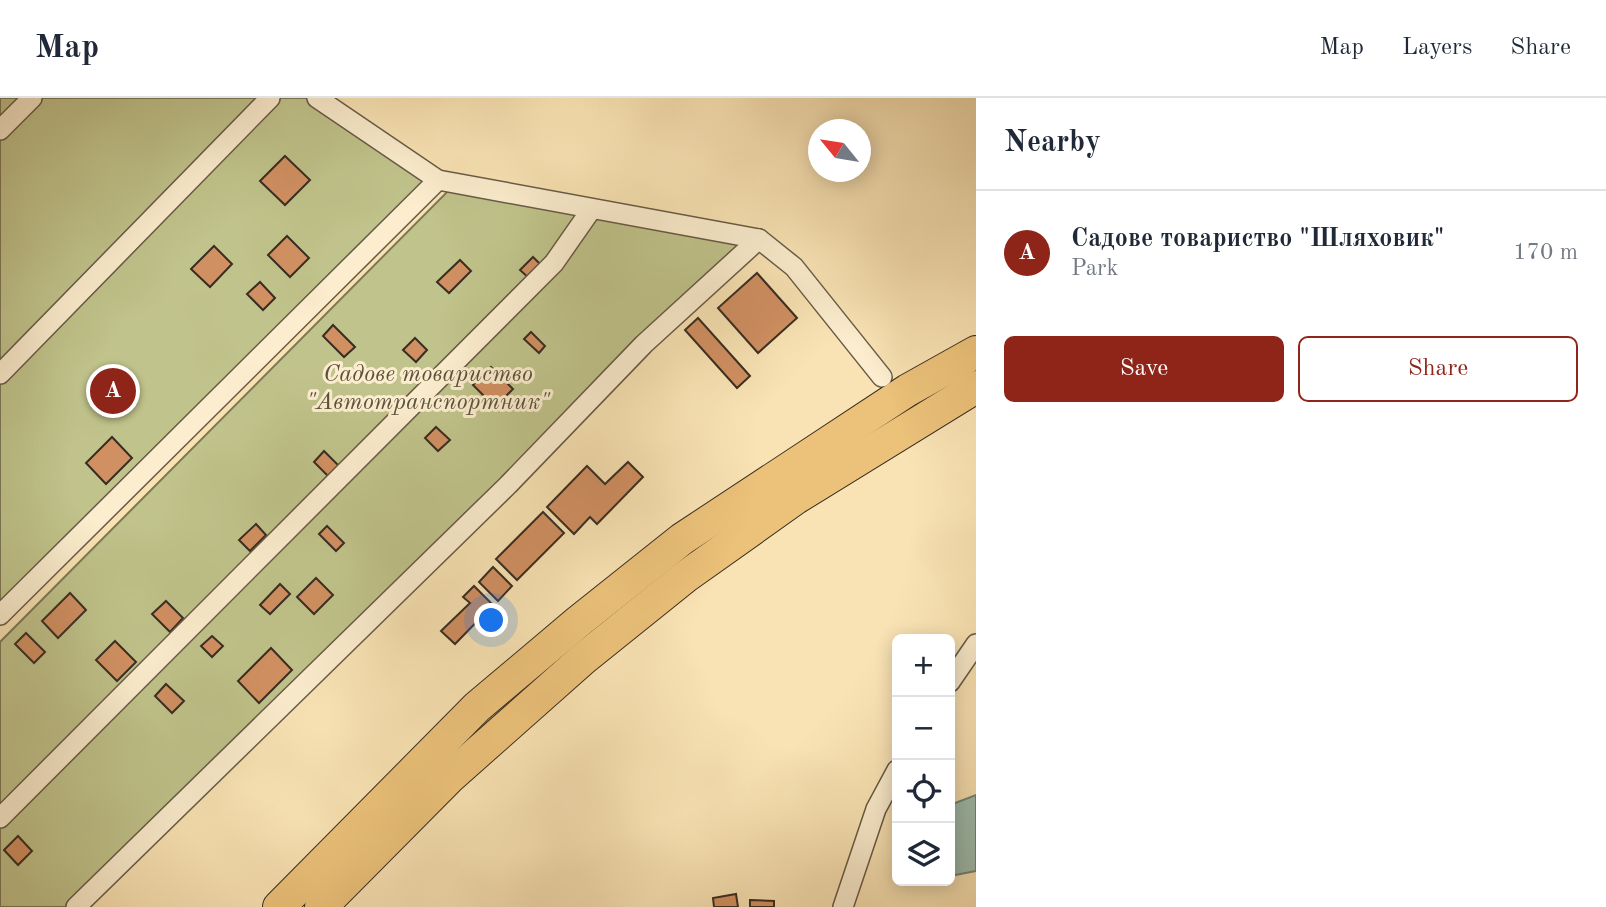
<!DOCTYPE html>
<meta charset="utf-8">
<style>
:root{--surface:#fff;--page:#f6f6f7;--text:#1f2937;--muted:#747a83;--line:#e0e1e3;--accent:#8f2418}
body{margin:0;font-family:"Old Standard TT",serif;background:var(--page);color:var(--text)}
.controls{position:absolute;right:21px;bottom:21px;display:grid;overflow:hidden;border-radius:10px;box-shadow:0 4px 18px #0003}
.controls button{width:63px;height:63px;display:grid;place-items:center;padding:0;border:0;border-bottom:2px solid var(--line);background:var(--surface);color:var(--text);font:35px sans-serif}
.compass{position:absolute;left:808px;top:21px;width:63px;height:63px;border-radius:50%;background:var(--surface);box-shadow:0 4px 18px #0003;rotate:300deg}
.you{position:absolute;left:492px;top:523px;width:24px;height:24px;margin:-18px;border:5px solid #fff;border-radius:50%;background:#1a73e8;box-shadow:0 0 0 10px #1a73e833}
.badge{display:grid;place-items:center;width:46px;height:46px;border-radius:50%;background:var(--accent);color:#fff;font-size:23px;font-weight:700}
.pin{position:absolute;translate:-50% -50%;border:4px solid #fff;box-shadow:0 2px 7px #0006}
.list{margin:0;padding:0;list-style:none}
h2{display:flex;justify-content:space-between;align-items:center;height:91px;margin:0;padding:0 28px;font-size:30px}
h2 small{font-size:23px;font-weight:400;color:var(--muted)}
.list li{display:grid;grid-template-columns:46px 1fr auto;gap:21px;align-items:center;box-sizing:border-box;height:126px;padding:0 28px;border-top:2px solid var(--line)}
.list b{display:block;font-size:26px;white-space:nowrap}
.list p{margin:0;font-size:23px;white-space:nowrap;color:var(--muted)}
.list em{font-size:23px;font-style:normal;color:var(--muted)}
.actions{display:flex;gap:14px;padding:21px 28px}
.actions a{flex:1;padding:16px 0;border:2px solid var(--accent);border-radius:10px;text-align:center;font-size:24px;color:var(--accent)}
.actions .main{background:var(--accent);color:#fff}
.icon{flex:none;width:38px;height:38px;fill:none;stroke:currentColor;stroke-width:2;stroke-linecap:round;stroke-linejoin:round}
.map{position:relative;flex:none;width:976px;height:809px;overflow:hidden}
header{display:flex;align-items:center;gap:42px;box-sizing:border-box;height:98px;padding:0 35px;background:var(--surface);border-bottom:2px solid var(--line)}
header strong{font-size:33px}
nav{display:flex;gap:38px;margin-inline-start:auto;font-size:24px}
main{display:flex}
aside{flex:1;background:var(--surface)}
.map>svg:first-child{display:block}
.green{fill:#c0c38b;stroke:#7c7856;stroke-width:2}
.water{fill:#9ebeb0;stroke:#758477;stroke-width:2}
.building{fill:#d19062;stroke:#382d22;stroke-width:2}
.lines{fill:none;stroke-linecap:round;stroke-linejoin:round}
.street-casing{stroke:#685a46;stroke-width:22}
.primary-casing{stroke:#382d22;stroke-width:34}
.street{stroke:#fbedce;stroke-width:19}
.primary{stroke:#ecc27a;stroke-width:32}
.labels{text-anchor:middle;dominant-baseline:central;stroke-width:6;stroke-linejoin:round;paint-order:stroke}
.park-label{font-size:24px;font-style:italic;fill:#5a523c;stroke:#fbedce}
</style>
<header>
<strong>Map</strong>
<nav><a>Map</a><a>Layers</a><a>Share</a></nav>
</header>
<main>
<div class="map">
<svg width="976" height="809" viewBox="0 0 976 809">
<rect width="100%" height="100%" fill="#f9e3b4"/>
<filter id="stains"><feTurbulence type="fractalNoise" baseFrequency=".00286" numOctaves="4"/><feColorMatrix values="0 0 0 0 .2 0 0 0 0 .09 0 0 0 0 .02 0 0 0 .5 -.17"/></filter>
<radialGradient id="worn" r=".72"><stop offset=".6" stop-color="#630" stop-opacity="0"/><stop offset="1" stop-color="#630" stop-opacity=".3"/></radialGradient>
<g class="green">
<polygon points="0,0 317,0 438,82 0,505"/>
<polygon points="456,85 759,141 79,809 0,809 0,544"/>
</g>
<polygon class="water" points="976,697 976,773 950,778 950,707"/>
<g class="building">
<polygon points="285,58 310,82 285,107 260,83"/>
<polygon points="287,138 309,160 290,179 268,157"/>
<polygon points="214,148 232,166 210,189 191,171"/>
<polygon points="533,159 544,170 531,182 520,172"/>
<polygon points="460,162 471,173 449,195 437,184"/>
<polygon points="757,175 797,220 758,255 718,210"/>
<polygon points="260,184 275,200 263,212 247,196"/>
<polygon points="698,220 750,278 737,290 685,232"/>
<polygon points="333,227 355,249 344,259 323,238"/>
<polygon points="531,234 545,248 539,255 524,241"/>
<polygon points="415,240 427,252 416,264 403,252"/>
<polygon points="491,269 513,291 495,309 473,287"/>
<polygon points="436,329 450,342 438,353 425,340"/>
<polygon points="112,339 132,360 106,386 86,365"/>
<polygon points="324,353 340,369 330,380 314,364"/>
<polygon points="628,364 643,379 597,426 590,419 574,436 547,409 587,368 605,386"/>
<polygon points="543,414 564,435 517,482 496,461"/>
<polygon points="256,426 266,437 250,453 239,442"/>
<polygon points="327,428 344,445 336,453 319,436"/>
<polygon points="493,469 512,488 498,503 479,484"/>
<polygon points="316,480 333,497 314,516 297,499"/>
<polygon points="280,486 290,496 270,516 260,507"/>
<polygon points="474,488 493,507 455,546 441,533 470,505 463,499"/>
<polygon points="70,495 86,512 58,540 42,523"/>
<polygon points="166,503 183,520 170,534 152,516"/>
<polygon points="26,535 45,554 34,565 15,546"/>
<polygon points="212,538 223,548 212,559 201,548"/>
<polygon points="115,543 136,564 117,583 96,562"/>
<polygon points="271,550 292,572 259,605 238,583"/>
<polygon points="166,586 184,603 172,615 155,598"/>
<polygon points="18,738 32,753 18,767 4,752"/>
<polygon points="736,796 738,809 714,809 713,800"/>
<polygon points="750,802 774,803 774,809 750,809"/>
</g>
<g class="lines">
<defs>
<g id="street">
<polyline points="317,0 438,82 759,141 794,169 882,279"/>
<polyline points="0,32 32,0"/>
<polyline points="0,276 270,0"/>
<polyline points="0,517 438,82"/>
<polyline points="950,584 976,546"/>
<polyline points="0,720 554,165 591,112"/>
<polyline points="76,809 508,387 644,246 759,141"/>
<polyline points="843,809 876,711 897,672"/>
</g>
<g id="primary">
<polyline points="279,809 477,609 579,523 682,441 908,292 976,254"/>
<polyline points="321,809 450,679 583,561 685,479 796,400 976,289"/>
</g>
</defs>
<use href="#street" class="street-casing"/>
<use href="#primary" class="primary-casing"/>
<use href="#street" class="street"/>
<use href="#primary" class="primary"/>
</g>
<g class="labels">
<g class="park-label">
<text x="428" y="277">Садове товариство<tspan x="428" dy="28">"Автотранспортник"</tspan></text>
</g>
</g>
<rect width="100%" height="100%" filter="url(#stains)"/>
<rect width="100%" height="100%" fill="url(#worn)"/>
</svg>
<div class="controls">
<button>+</button>
<button>−</button>
<button><svg class="icon" aria-label="locate" viewBox="0 0 24 24"><circle cx="12" cy="12" r="6"/><path d="M12 2v4M12 18v4M2 12h4M18 12h4"/></svg></button>
<button><svg class="icon" aria-label="layers" viewBox="0 0 24 24"><path d="M12 4l9 5-9 5-9-5zM3 14l9 5 9-5"/></svg></button>
</div>
<svg class="compass" viewBox="-18 -18 36 36"><path d="M0-13l5 13h-10z" fill="#e53935"/><path d="M0 13l5-13h-10z" fill="#747a83"/></svg>
<div class="you"></div>
<div class="pin badge" style="left:113px;top:293px">A</div>
</div>
<aside>
<h2>Nearby<small></small></h2>
<ul class="list">
<li><span class="badge">A</span><div><b>Садове товариство &quot;Шляховик&quot;</b><p>Park</p></div><em>170 m</em></li>
</ul>
<div class="actions"><a class="main">Save</a><a>Share</a></div>
</aside>
</main>
